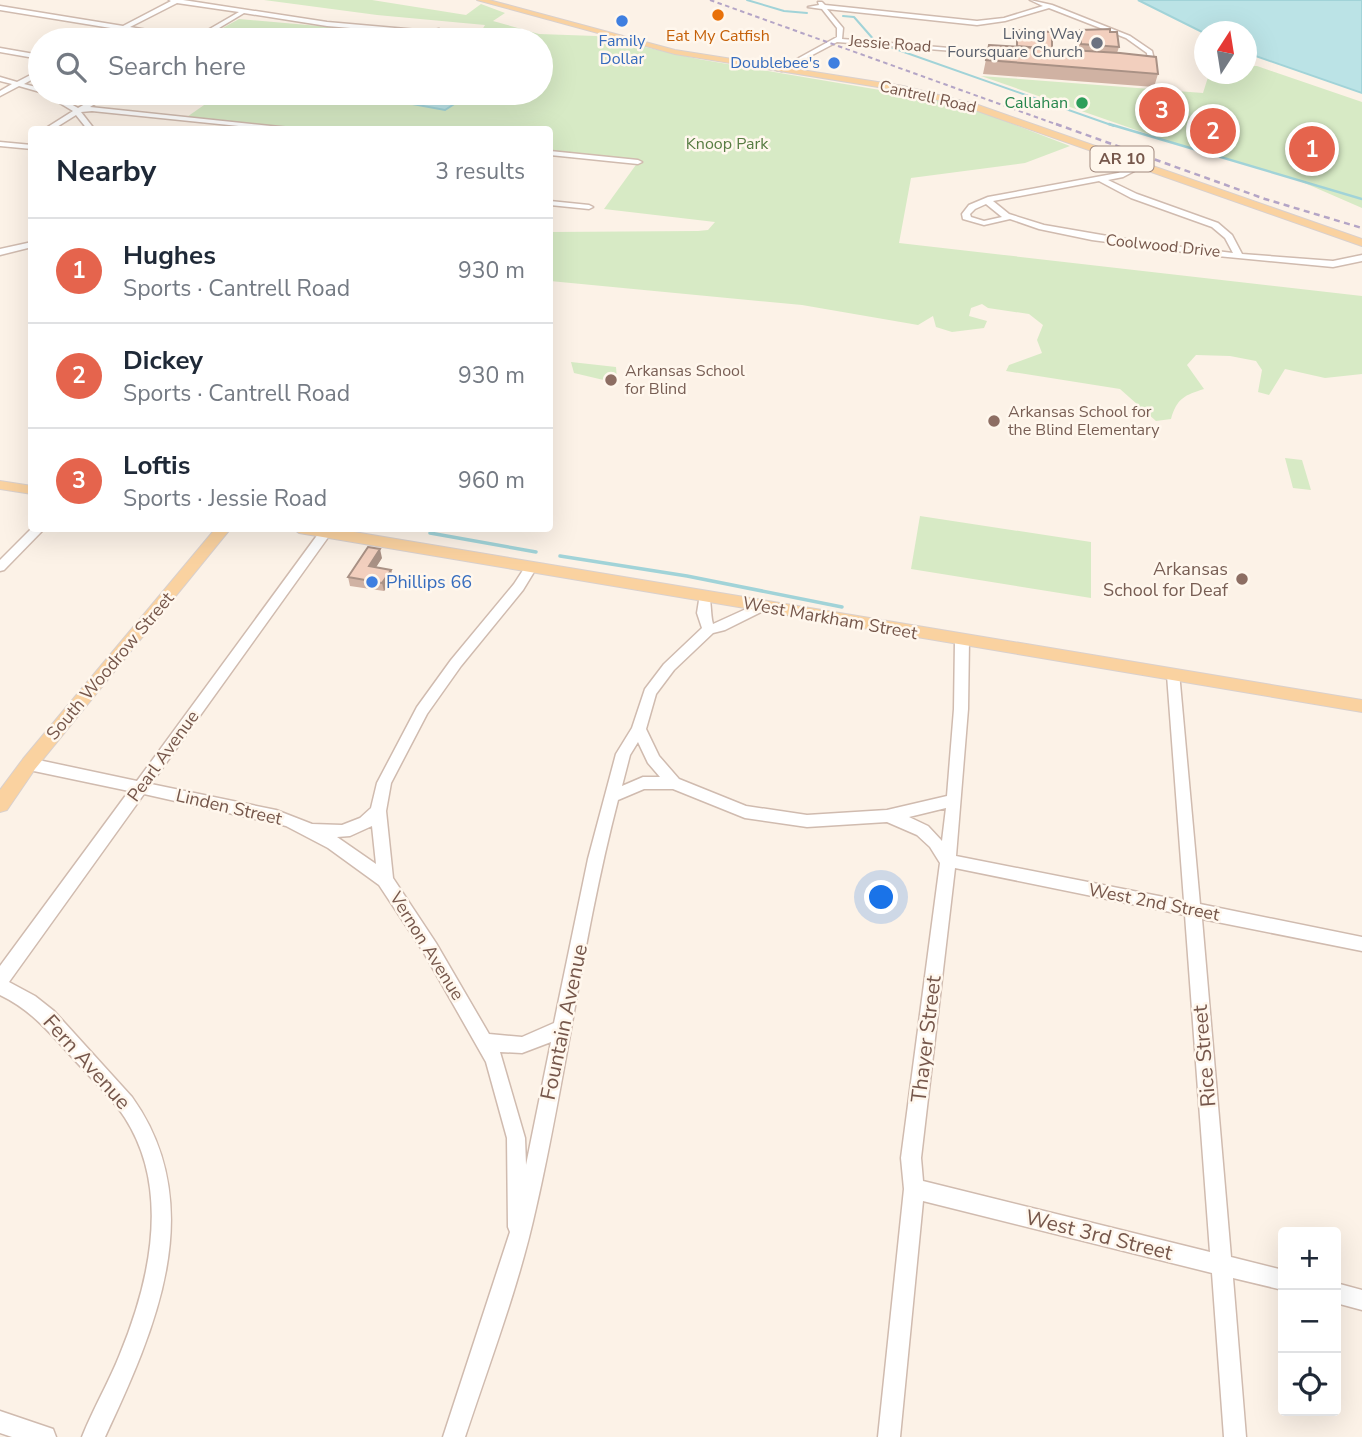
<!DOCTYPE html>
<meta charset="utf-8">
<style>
:root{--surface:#fff;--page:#f6f6f7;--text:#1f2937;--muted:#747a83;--line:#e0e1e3;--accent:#e5644d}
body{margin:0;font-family:"Nunito Sans",sans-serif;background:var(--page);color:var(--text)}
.controls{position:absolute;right:21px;bottom:21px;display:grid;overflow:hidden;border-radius:7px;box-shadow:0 7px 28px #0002}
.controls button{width:63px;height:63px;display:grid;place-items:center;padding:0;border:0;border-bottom:2px solid var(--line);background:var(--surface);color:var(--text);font:35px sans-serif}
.compass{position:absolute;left:1194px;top:21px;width:63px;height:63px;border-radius:50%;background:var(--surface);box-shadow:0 7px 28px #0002;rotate:12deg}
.you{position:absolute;left:882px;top:898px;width:24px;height:24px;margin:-18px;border:5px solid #fff;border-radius:50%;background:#1a73e8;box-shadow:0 0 0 10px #1a73e833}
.badge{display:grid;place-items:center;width:46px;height:46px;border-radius:50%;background:var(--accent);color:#fff;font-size:23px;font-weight:700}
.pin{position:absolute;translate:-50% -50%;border:4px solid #fff;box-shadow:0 2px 7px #0006}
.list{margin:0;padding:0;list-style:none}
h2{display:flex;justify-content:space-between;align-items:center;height:91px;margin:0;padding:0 28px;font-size:30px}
h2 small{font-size:23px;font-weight:400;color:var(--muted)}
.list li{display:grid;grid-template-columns:46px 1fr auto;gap:21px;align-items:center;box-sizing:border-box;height:105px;padding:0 28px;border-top:2px solid var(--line)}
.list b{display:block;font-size:26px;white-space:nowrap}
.list p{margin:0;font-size:23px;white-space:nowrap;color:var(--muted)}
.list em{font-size:23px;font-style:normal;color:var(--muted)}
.icon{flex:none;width:38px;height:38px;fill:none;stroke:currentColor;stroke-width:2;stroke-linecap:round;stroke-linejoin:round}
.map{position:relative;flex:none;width:1362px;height:1437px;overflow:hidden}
.search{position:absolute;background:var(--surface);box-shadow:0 7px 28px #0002;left:28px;top:28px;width:525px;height:77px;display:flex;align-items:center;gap:18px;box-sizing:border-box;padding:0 24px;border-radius:38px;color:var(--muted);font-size:26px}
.panel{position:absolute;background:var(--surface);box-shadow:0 7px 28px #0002;left:28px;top:126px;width:525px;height:406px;border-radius:7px}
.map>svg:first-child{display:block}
.green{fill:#d7eac5}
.water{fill:#bbe3e6;stroke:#a1d3d8;stroke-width:2}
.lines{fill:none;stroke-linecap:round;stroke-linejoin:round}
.stream-far2{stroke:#a1d3d8;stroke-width:2}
.stream-far1{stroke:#a1d3d8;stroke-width:2.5}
.stream{stroke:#a1d3d8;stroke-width:3.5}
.minor-casing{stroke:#d0bbaf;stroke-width:3}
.major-casing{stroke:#d9d0cd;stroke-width:2}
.minor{fill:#fff;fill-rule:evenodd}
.major{fill:#fad2a0;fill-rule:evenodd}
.rail-far1{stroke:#b4a5c6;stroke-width:2;stroke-dasharray:4.5 3.5;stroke-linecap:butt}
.rail{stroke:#b4a5c6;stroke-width:2.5;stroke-dasharray:6 4.5;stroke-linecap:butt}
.wall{fill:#d0b2a3}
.shaded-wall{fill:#a99185}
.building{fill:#f2cfbe;stroke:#a99185;stroke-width:2}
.food-dot{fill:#e8710a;stroke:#fff7ed;stroke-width:2.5}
.shop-dot{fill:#3f7fe0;stroke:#fff7ed;stroke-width:2.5}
.worship-dot{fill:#6b7280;stroke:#fff7ed;stroke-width:2.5}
.leisure-dot{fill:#2e9e5b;stroke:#fff7ed;stroke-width:2.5}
.education-dot{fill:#8d6e63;stroke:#fff7ed;stroke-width:2.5}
.labels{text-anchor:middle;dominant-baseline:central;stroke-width:5;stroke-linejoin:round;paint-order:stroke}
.far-worship-label{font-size:16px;fill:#5b616d;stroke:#fff7ed;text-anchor:end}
.far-food-label{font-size:16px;fill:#c56008;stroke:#fff7ed}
.far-shop-label{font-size:16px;fill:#366cbe;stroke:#fff7ed}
.far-street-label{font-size:16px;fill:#76574b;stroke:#fff7ed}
.far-leisure-label{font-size:16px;fill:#27864d;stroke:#fff7ed;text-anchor:end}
.far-park-label{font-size:16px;fill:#577c42;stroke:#fff7ed}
.shield{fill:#fff7ed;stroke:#9f877c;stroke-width:2}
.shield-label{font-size:16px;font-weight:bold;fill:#76574b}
.far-education-label{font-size:16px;fill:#785e54;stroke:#fff7ed;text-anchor:start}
.education-label{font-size:18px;fill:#785e54;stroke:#fff7ed;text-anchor:end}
.shop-label{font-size:18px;fill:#366cbe;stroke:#fff7ed;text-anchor:start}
.street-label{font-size:18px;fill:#76574b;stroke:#fff7ed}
.near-street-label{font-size:21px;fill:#76574b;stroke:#fff7ed}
</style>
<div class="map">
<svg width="1362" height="1437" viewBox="0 0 1362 1437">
<rect width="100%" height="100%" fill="#fcf2e7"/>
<g class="green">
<path d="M264,0H372L466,15L481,4L505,13L493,21L539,34L596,36L698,59L939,100L984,113L1070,146L1025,163L911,178L899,243L1362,296V374L1325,378L1285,369L1269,395L1258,392L1262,370L1256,361L1230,356L1196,355L1187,365L1204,389C1185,395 1177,398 1171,419L1156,421L1120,389L1006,371L1009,365L1042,353L1037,340L1043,325L1029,314L988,308L982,304L971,308L969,316L987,321L984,328L952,332L936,327L933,316L918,325L802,305L550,281V232L698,231L708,230L715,222L604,209L638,162L550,153V130H297L184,119L217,96L195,93H541V40H201L239,19L476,40L485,25L377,15Z"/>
<polygon points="1247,66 1257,66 1362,102 1362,208 1300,181 1165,140 981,76 1203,93 1209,74 1246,74"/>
<polygon points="571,362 616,367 617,379 612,382 574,373"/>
<polygon points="1285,458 1302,460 1311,490 1293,488"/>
<polygon points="920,516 1091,542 1091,598 911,569"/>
</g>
<g class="water">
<polygon points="1138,0 1362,0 1362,93 1247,53 1246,32 1204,33"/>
<polygon points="352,93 441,93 465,97 445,110"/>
</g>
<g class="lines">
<g class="stream-far2">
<polyline points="747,0 784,11 807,13"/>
<polyline points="843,16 854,17 875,41"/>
<polyline points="884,45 1114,126"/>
</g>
<polyline class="stream-far1" points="1109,124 1362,199"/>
<g class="stream">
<polyline points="430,533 536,552"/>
<polyline points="560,556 687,576 842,607"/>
</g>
<defs>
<g id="minor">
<path d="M169,0H183L327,22L429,31L439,29L445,34L434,38L422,34L327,26L244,13L199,40H185L124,30L105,40H98L117,29L0,10V6L123,26L171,1ZM177,3L239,12L194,38L130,27Z"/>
<polygon points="1030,0 1052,5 1130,36 1152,51 1155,64 1152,66 1140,64 1140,62 1148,62 1147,53 1126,38 1049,8 1005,21 977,25 827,9 843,28 842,39 1009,53 1006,55 837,42 782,71 777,70 837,37 837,28 822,9 808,7 819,5 818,2 822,2 825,5 977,21 1004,18 1043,6"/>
<polygon points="0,48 40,55 40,59 0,52"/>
<polygon points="40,70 40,75 24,84 40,88 40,92 19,86 0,96 0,91 12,84 0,81 0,77 17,82"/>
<polygon points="43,93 51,93 78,108 105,93 112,93 90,107 309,130 279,130 92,111 81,112 95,130 88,130 76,115 52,130 43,130 73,111"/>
<polygon points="0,142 32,145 32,149 0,146"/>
<polygon points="550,151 638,160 642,162 638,164 550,155"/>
<path d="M1139,163L1143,165L1142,167L1123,177L1108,180L1137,194L1218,223L1232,235L1242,254L1333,261L1362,255V261L1333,267L1207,255L1092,240L1039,229L1010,219L984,225L963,219L962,214L969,205L988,197L1118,173ZM1099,181L1131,198L1212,227L1225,238L1233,253L1148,243L1044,225L1009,214L993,201ZM986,204L1002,217L984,221L971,217L970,214L975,209Z"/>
<polygon points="550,201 589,205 593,207 589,209 550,205"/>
<polygon points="32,242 32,247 0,255 0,249"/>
<polygon points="32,528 45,528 4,570 0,571 0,560"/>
<path d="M325,529L329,530V536L151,784L276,810L312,824L342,825L360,818L371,808L377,783L417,707L451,660L514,584L527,564H535L537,567L523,590L461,666L427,714L391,783L386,811L393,878L436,943L489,1034L522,1037L554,1023L588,859L616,754L632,728L645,689L664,664L702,628L697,613L700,594H708C712,602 710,613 713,624L757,604L761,603L767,607L765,610L725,630L713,633L674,670L656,694L646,729L659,756L679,779L746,806L807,815L887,810L947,796L954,709L955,640L962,635L969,640L968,709L956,856L1184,901L1167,675L1174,670L1179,672L1200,904L1362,937V951L1202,919L1231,1257L1283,1270V1290L1233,1278L1246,1437H1224L1212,1273L923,1201L900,1437H878L904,1189L901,1158L940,863L930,847L917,835L887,822L807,827L745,818L673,789H644L618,800C583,934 567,1073 536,1208C519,1286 490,1361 465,1437H443L510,1232L508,1227L507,1138L486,1062L424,953L379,885L328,848L286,826L144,794L9,982L35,996L54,1011L132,1097C210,1206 155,1330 105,1437H82C93,1409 109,1382 120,1354C150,1281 171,1190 125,1118C113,1099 97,1085 83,1069C56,1041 36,1012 0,995V966L129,791L29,770L24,768L22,764L24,760L29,758L137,781L321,530ZM638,742L648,763L660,777H643L622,786L630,755ZM946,808L942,841L928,826L909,817ZM372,826L376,864L337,837L350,836ZM955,868L1185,915L1210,1252L923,1181L921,1158ZM551,1042L526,1165L525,1138L500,1052L522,1053Z"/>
<polygon points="1336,1283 1362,1290 1362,1310 1336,1303"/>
<polygon points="0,1411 53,1429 56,1437 12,1437 0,1433"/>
</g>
<g id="major">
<polygon points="477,0 489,0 675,50 903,86 978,105 1362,239 1362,246 972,109 903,91 675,54"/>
<polygon points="0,481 32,486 32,494 0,489"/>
<polygon points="216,528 231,528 35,769 7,810 0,812 0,790 23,759"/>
<polygon points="292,528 330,528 1362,700 1362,712 299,533"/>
</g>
</defs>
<use href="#minor" class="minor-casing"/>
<use href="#major" class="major-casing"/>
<use href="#minor" class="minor"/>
<use href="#major" class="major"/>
<polyline class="rail-far1" points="710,0 1061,126"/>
<polyline class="rail" points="1056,124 1265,199 1362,228"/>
</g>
<g class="wall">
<polygon points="1017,30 1052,49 1079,50 1078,39 1080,30 1110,32 1119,47 1117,53 1158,74 1154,87 983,74 989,45 1016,47"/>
<polygon points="382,558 376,567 391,570 393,578 384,591 350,586 348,577"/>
</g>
<g class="shaded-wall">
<polygon points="380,549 382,558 371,575 369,566"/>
<polygon points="391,570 393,578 384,591 382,583"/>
</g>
<g class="building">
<polygon points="1110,29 1110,32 1117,32 1119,47 1081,44 1080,30"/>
<polygon points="1017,30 1052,32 1052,49 1017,46"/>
<polygon points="989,45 1120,53 1156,57 1158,74 986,60"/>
<polygon points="368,547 380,549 369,566 391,570 382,583 348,577"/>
</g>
<circle class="food-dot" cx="718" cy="15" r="7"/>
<g class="shop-dot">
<circle cx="622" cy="21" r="7"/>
<circle cx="834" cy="63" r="7"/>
<circle cx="372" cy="582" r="7"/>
</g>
<circle class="worship-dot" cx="1097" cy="43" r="7"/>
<circle class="leisure-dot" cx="1082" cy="103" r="7"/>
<g class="education-dot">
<circle cx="611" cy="380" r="7"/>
<circle cx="994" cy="421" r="7"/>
<circle cx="1242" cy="579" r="7"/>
</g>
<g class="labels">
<g class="far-worship-label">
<text x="1083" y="34">Living Way<tspan x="1083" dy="18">Foursquare Church</tspan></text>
</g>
<g class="far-food-label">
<text x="718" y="36">Eat My Catfish</text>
</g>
<g class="far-shop-label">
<text x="622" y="41">Family<tspan x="622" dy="18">Dollar</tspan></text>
<text x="820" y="63" text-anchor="end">Doublebee's</text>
</g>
<g class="far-street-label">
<text transform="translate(890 44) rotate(4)">Jessie Road</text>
<text transform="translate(928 97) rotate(13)">Cantrell Road</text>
<text transform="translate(1163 246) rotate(6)">Coolwood Drive</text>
</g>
<g class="far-leisure-label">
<text x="1068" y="103">Callahan</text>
</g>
<g class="far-park-label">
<text x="727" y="144">Knoop Park</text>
</g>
<rect class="shield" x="1090.5" y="146.5" width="63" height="25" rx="5"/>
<g class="shield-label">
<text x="1122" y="159">AR 10</text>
</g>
<g class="far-education-label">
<text x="625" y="371">Arkansas School<tspan x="625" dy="18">for Blind</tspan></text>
<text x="1008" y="412">Arkansas School for<tspan x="1008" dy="18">the Blind Elementary</tspan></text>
</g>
<g class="education-label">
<text x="1228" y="569">Arkansas<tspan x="1228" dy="21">School for Deaf</tspan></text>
</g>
<g class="shop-label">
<text x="386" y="582">Phillips 66</text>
</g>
<g class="street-label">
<text transform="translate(830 618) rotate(10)">West Markham Street</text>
<text transform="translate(110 666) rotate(-50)">South Woodrow Street</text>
<text transform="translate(163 756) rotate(-54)">Pearl Avenue</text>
<text transform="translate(229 807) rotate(13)">Linden Street</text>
<text transform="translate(1154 902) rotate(11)">West 2nd Street</text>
<text transform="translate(427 946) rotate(58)">Vernon Avenue</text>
</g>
<g class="near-street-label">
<text transform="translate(564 1022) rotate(-78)">Fountain Avenue</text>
<text transform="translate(926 1039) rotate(-83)">Thayer Street</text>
<text transform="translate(1204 1056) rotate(-95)">Rice Street</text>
<text transform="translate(87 1062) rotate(48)">Fern Avenue</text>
<text transform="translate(1099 1235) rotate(14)">West 3rd Street</text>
</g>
</g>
</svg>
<div class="controls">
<button>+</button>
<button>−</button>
<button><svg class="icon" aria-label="locate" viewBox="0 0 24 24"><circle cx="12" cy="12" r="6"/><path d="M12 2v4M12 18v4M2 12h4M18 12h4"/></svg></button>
</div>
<svg class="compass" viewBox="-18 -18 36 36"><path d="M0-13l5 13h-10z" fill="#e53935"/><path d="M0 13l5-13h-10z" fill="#747a83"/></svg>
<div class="you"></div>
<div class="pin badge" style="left:1312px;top:149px">1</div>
<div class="pin badge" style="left:1213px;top:131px">2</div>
<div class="pin badge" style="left:1162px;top:110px">3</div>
<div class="search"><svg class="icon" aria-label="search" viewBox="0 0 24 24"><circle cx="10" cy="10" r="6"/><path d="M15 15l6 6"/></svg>Search here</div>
<section class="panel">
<h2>Nearby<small>3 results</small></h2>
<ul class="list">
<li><span class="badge">1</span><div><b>Hughes</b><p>Sports · Cantrell Road</p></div><em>930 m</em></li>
<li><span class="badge">2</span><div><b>Dickey</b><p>Sports · Cantrell Road</p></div><em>930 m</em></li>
<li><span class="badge">3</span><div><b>Loftis</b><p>Sports · Jessie Road</p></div><em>960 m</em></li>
</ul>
</section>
</div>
